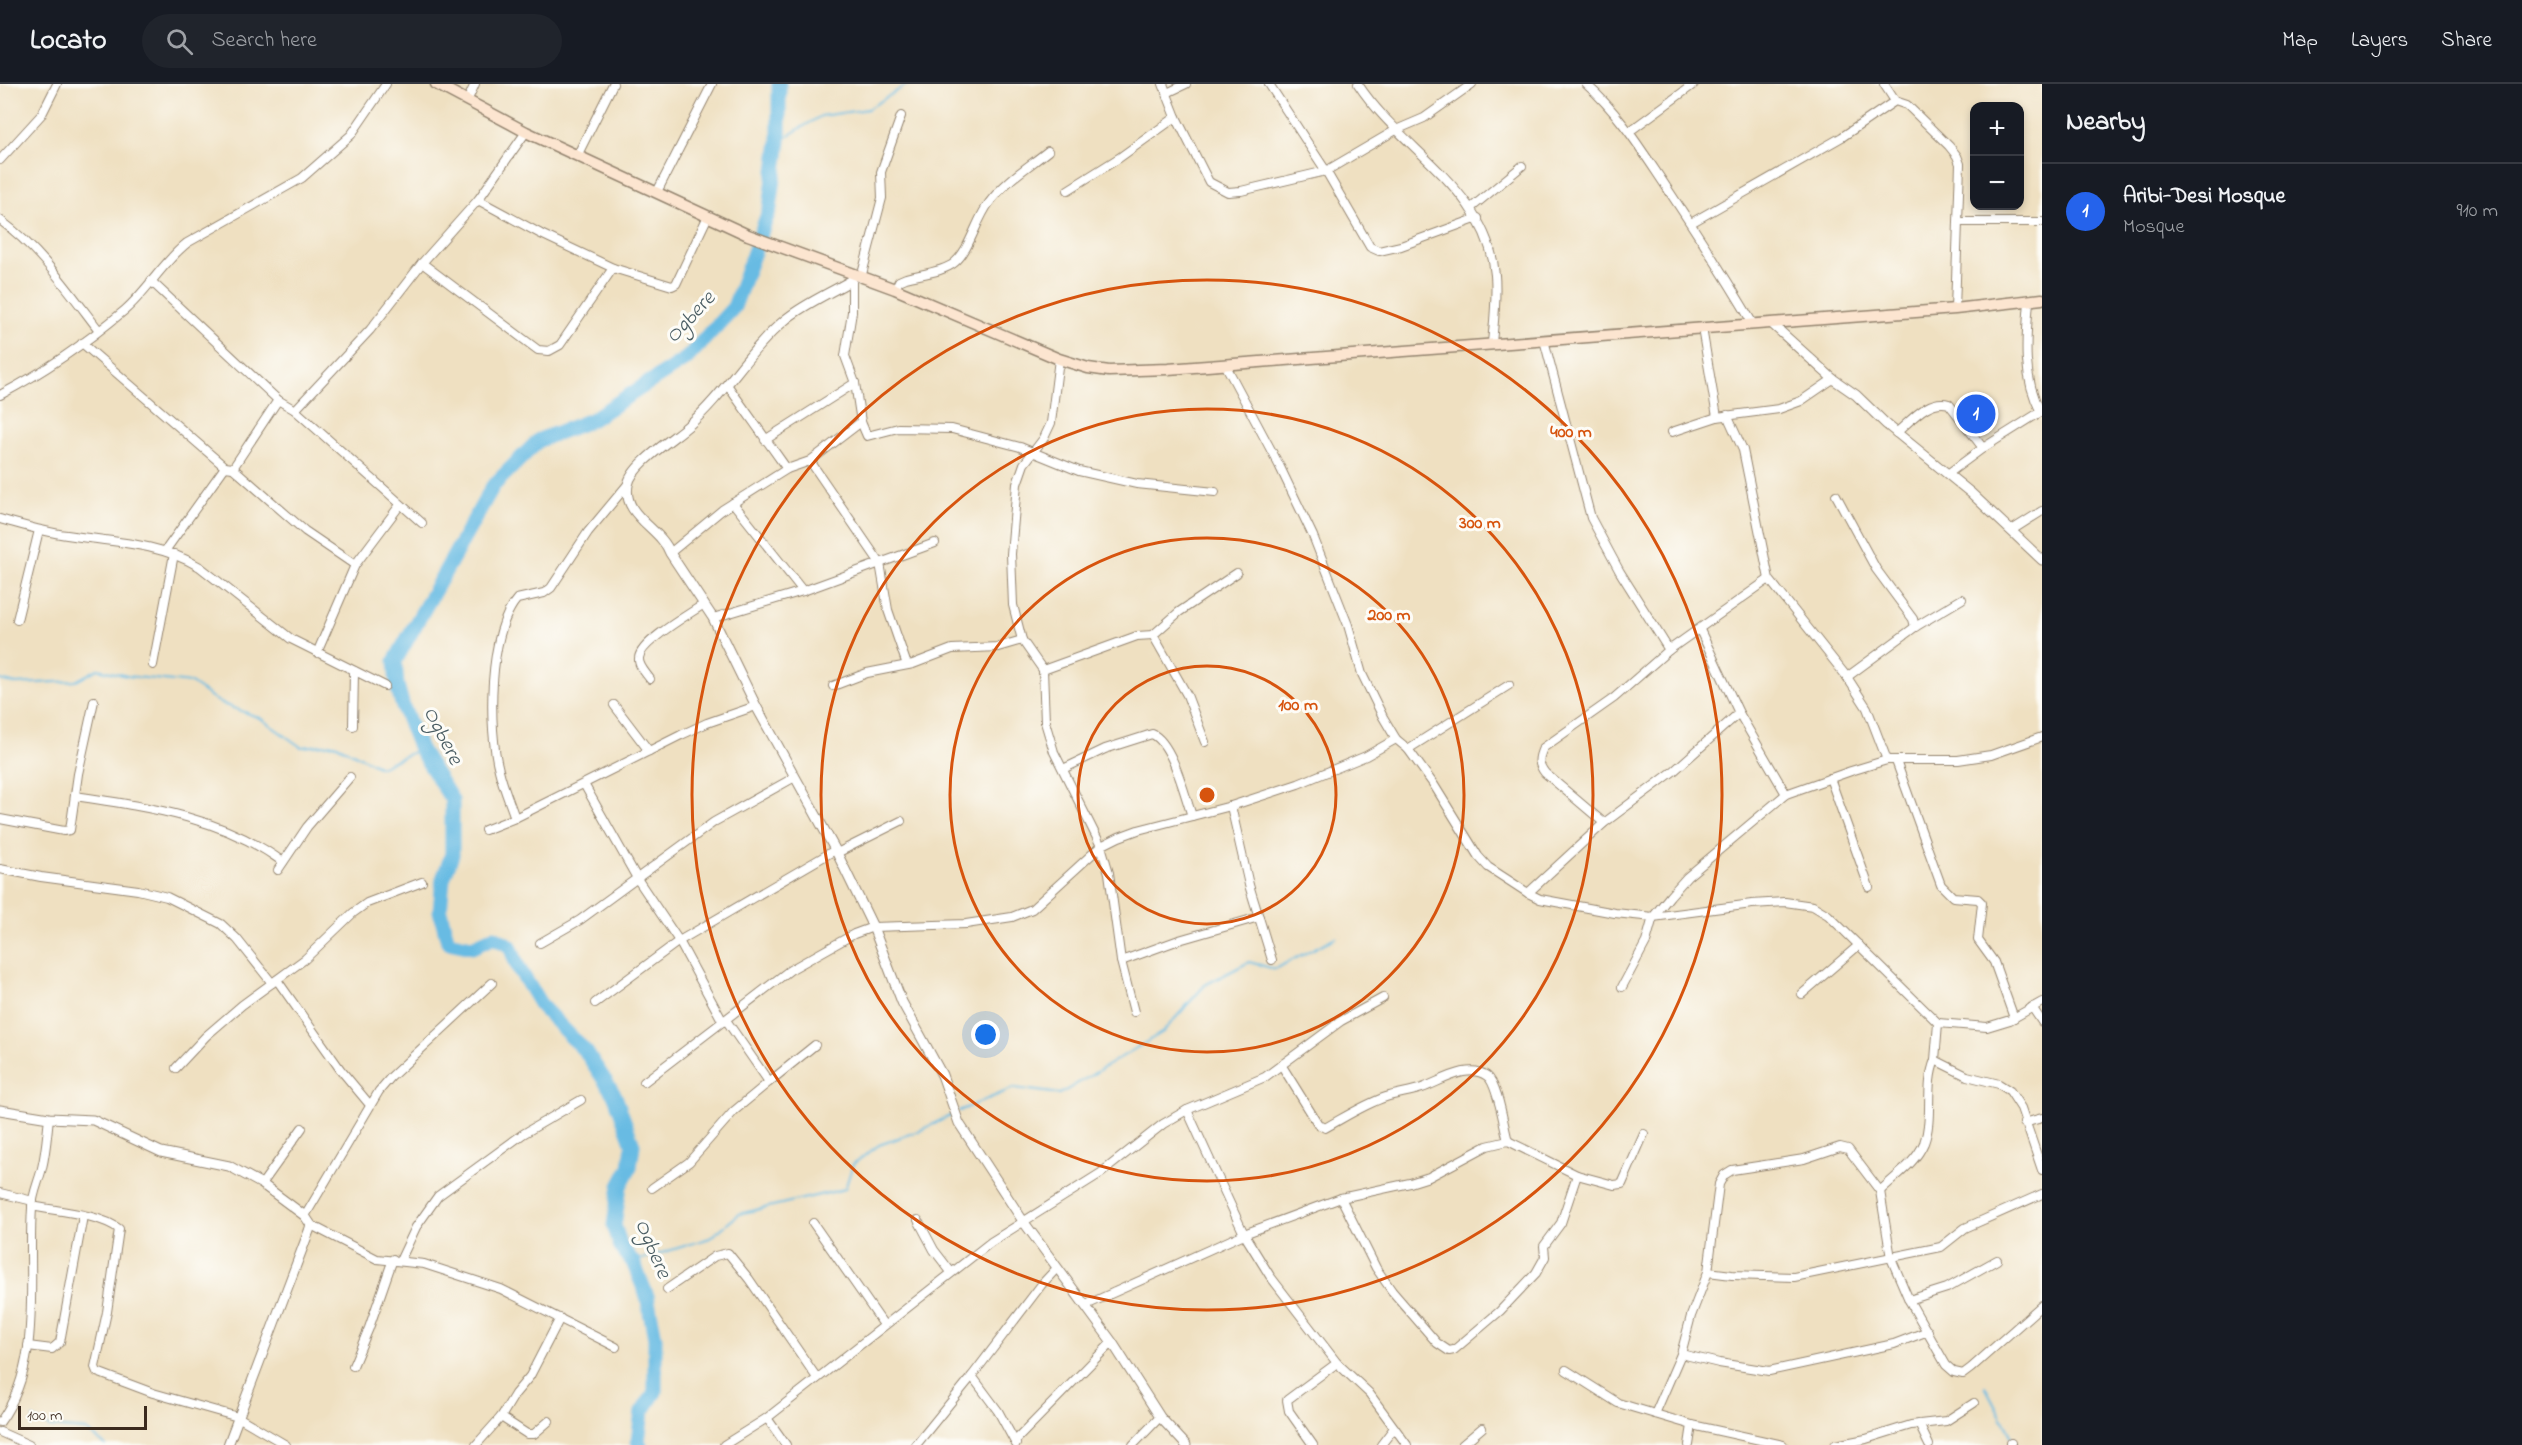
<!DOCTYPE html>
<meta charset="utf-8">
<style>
:root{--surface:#171b24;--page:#20242c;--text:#f1f3f6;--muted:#9ea1a6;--line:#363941;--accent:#2563eb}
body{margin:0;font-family:"Indie Flower",sans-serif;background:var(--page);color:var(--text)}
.controls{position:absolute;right:18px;top:18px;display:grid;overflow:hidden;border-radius:12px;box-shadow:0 3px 9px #0003}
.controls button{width:54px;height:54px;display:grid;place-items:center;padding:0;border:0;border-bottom:2px solid var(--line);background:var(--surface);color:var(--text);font:30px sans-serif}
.scale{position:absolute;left:18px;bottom:15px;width:129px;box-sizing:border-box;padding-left:6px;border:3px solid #3b2a1e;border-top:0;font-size:16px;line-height:21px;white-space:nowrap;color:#3b2a1e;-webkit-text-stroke:4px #fdfcf7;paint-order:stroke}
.you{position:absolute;left:986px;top:951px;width:21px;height:21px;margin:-15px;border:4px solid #fff;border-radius:50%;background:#1a73e8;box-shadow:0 0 0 9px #1a73e833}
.badge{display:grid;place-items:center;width:39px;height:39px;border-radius:50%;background:var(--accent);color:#fff;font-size:20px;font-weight:700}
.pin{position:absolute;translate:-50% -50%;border:3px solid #fff;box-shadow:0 2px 6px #0006}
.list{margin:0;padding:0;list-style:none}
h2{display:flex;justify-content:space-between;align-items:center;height:78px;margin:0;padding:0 24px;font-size:26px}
h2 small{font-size:20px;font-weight:400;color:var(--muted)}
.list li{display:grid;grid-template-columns:39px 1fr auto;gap:18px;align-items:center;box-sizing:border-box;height:96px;padding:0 24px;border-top:2px solid var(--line)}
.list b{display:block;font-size:22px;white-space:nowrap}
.list p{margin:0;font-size:20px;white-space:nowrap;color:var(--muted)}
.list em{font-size:20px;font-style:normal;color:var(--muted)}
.icon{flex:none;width:33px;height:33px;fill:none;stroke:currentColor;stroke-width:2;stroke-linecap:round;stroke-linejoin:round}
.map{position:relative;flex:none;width:2042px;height:1361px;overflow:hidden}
header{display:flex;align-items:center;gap:36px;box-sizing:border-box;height:84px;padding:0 30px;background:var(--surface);border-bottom:2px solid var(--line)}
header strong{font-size:28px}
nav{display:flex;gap:33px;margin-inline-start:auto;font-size:21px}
.search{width:420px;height:54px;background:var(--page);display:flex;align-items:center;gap:15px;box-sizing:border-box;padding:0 21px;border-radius:33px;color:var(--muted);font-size:22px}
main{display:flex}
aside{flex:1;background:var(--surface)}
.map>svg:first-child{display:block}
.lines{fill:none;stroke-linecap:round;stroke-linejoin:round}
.stream{stroke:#67bbe3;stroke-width:2}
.river{stroke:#67bbe3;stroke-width:15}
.minor-casing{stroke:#958570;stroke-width:10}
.tertiary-casing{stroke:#958570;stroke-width:11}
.secondary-casing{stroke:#958570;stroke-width:13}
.minor{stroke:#fff;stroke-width:8}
.tertiary{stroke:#fff;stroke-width:9}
.secondary{stroke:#fce5d0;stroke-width:10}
.ring{fill:none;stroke:#d7540e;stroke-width:3}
.labels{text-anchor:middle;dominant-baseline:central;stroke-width:6;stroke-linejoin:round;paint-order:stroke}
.water-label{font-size:22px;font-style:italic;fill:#4a5d63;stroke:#fdfcf7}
.centre{fill:#d7540e;stroke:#fdfcf7;stroke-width:3}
.ring-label{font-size:18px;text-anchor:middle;font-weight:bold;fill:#d7540e;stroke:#fdfcf7;stroke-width:6;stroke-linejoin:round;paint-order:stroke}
</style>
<header>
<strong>Locato</strong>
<div class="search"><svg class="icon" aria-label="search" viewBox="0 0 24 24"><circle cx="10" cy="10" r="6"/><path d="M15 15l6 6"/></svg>Search here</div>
<nav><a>Map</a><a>Layers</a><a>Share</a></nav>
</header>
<main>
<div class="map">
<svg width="2042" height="1361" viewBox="0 0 2042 1361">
<rect width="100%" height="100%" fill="#fdfcf7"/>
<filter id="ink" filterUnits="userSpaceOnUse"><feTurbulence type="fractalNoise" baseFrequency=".0167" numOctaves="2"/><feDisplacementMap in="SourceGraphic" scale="12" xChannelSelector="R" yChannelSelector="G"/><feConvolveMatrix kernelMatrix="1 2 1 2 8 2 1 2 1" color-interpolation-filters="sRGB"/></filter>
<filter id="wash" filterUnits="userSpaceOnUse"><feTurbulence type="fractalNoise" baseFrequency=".008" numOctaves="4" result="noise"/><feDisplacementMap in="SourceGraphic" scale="24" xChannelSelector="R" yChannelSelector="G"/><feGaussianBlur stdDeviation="1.35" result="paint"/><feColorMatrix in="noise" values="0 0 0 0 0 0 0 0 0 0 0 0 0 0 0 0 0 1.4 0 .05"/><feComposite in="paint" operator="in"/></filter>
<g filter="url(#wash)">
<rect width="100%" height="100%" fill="#efe0c1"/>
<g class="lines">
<g class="stream">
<polyline points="779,57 821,32 868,25 908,0"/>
<polyline points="0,596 16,600 76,597 98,585 127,592 191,599 220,619 260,634 301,663 335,660 380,683 420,665"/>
<polyline points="959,1027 1014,1004 1060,1010 1163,948 1205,901 1249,878 1275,885 1336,853"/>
<polyline points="633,1178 710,1154 739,1130 845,1105 853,1080 879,1061 921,1046 954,1030"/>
<polyline points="1985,1302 2016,1361"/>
<polyline points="33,1334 49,1343 86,1346 105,1361"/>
</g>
<polyline class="river" points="640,1361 638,1357 642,1328 655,1308 655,1254 647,1212 633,1178 621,1163 614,1141 620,1102 630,1083 633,1061 615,1012 586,968 542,923 518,883 510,862 494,853 472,863 448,858 440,827 443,795 452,771 452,716 420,665 403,623 397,601 395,577 493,402 539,356 591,336 687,274 734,223 770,124 779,57 779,0"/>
</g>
</g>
<g filter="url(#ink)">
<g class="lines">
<defs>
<g id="minor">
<polyline points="1163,0 1176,33 1209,98 1228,108 1241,107 1326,87 1396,46 1424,34 1472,0"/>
<polyline points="1269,0 1326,87 1370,163 1379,167 1401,162 1478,134"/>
<path d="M1358,0C1400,65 1488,106 1495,191C1497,214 1494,237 1492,259"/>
<path d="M1586,0C1620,30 1642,67 1667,104C1697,149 1726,194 1753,240"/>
<polyline points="1884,0 1895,17"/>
<polyline points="1167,9 1186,0"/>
<polyline points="468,15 475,0"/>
<polyline points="1630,47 1694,0"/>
<polyline points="578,70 613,0"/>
<polyline points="0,76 42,30 57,0"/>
<polyline points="1068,106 1119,74 1176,33"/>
<polyline points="657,108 712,0"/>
<polyline points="478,116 541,150 613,184 672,202 676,200 708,132"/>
<polyline points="1471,124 1522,82"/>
<path d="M0,136C40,165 69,207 98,245"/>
<polyline points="1959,138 2042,138"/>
<polyline points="1691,139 1842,53 1895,17 1907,21 1949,62 1957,72 1960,80 1955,225"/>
<polyline points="422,179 538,266 549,267 560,261 613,184"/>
<polyline points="861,194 882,114 881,88 901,32"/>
<polyline points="852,196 852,228 845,272 855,299 861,338 867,352 898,344 952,345 1020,363 1079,387 1137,400 1215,408"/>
<polyline points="151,197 278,316 295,326 422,439"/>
<path d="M895,205L899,197L906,194C920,190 943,188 954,179C970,166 976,136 989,119C1005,97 1028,83 1048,67"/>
<path d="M2029,217C2026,254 2022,294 2041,328"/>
<polyline points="1702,244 1717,333"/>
<polyline points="1544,256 1591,434 1620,488 1669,566"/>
<polyline points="82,259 225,383 233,384 305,447 355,481"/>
<polyline points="1059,275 1051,339 1044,354 1024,380 1017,400 1011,470 1013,521 1022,556 1043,586 1045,638 1054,668 1101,762 1109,789 1121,877 1134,928"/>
<polyline points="1225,280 1279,381 1313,452 1348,541 1362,590 1383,633 1396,655 1408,665 1434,701 1478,772 1488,783 1528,809 1540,815 1615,829 1653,833 1752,820 1785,818 1813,822 1828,831 1938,939 1935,976 1967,992 1999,1000 2010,1007 2021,1024 2042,1086"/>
<polyline points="728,302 787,385"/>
<path d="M0,311C44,288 87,258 125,226C148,206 163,178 187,159L302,94L351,51L386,0"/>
<polyline points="295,326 370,246 422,179 478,116 526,48"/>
<polyline points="1727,331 1743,366 1769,495 1847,593 1867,624 1887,676"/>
<polyline points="1672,348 1717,333 1779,325 1801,317 1833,295"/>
<path d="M1896,349C1911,337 1928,314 1949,320L1983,364"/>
<polyline points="765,356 855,299"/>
<polyline points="810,377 880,479 888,526 907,581"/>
<polyline points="233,384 278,316"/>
<polyline points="1949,389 1983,364 2042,327"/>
<polyline points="1836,411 1876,485 1913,535 1915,543"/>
<polyline points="733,419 803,507"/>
<path d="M0,435C22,441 44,448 67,451C113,458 160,459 200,483L291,555L385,602"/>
<polyline points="2012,446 2042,427"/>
<polyline points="165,467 225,383"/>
<polyline points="670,469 722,426 787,385 810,377 861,338"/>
<polyline points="713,534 803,507 935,459"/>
<polyline points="17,536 39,446"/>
<polyline points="1700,546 1739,629 1786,710"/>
<polyline points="1153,551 1187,611 1205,658"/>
<polyline points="317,569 355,481 400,421"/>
<polyline points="153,581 174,470"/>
<polyline points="1043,586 1137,552 1153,551 1179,528 1237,489"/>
<polyline points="1847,593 1915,543 1962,515"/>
<path d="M650,595C646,589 638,582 639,574C640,558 691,529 704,520"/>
<polyline points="833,602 867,589 913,580 952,565 998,563 1022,556"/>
<polyline points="614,621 649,667"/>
<polyline points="353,642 354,587"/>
<polyline points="1408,665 1509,601"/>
<polyline points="1896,677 1941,801 1953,813 1978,815 1982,819 1978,856 1994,878 2014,934"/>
<path d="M1063,685L1105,665L1152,650C1172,658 1185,712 1192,732"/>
<polyline points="1830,694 1869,803"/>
<polyline points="584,700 638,796 679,857 723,938"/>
<path d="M75,712C148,723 222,733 283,778"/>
<polyline points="1231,722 1249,801 1272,876"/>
<path d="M515,734C510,719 503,703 499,686C488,645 488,549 517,515L544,509L551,504L588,448L628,400"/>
<polyline points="0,735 64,747 70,746 78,690 94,617"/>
<path d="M1604,739L1545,689C1538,680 1538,675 1543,664L1614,614L1669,566L1769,495"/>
<polyline points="485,746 515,734 681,651 707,639 756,622"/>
<polyline points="837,769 901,737"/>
<polyline points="0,785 41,793 138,806 167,813 221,840 237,855 272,899"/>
<polyline points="278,786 307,743 350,693"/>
<polyline points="1528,809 1604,739 1675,686 1739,629"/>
<polyline points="540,859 580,836 714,738 795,693"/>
<polyline points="1121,877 1179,856 1259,833"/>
<polyline points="277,896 340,985 370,1021"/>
<polyline points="1622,903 1646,858 1653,833 1670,812 1687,793 1786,710 1851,687 1887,676 1958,676 1991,671 2042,653"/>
<polyline points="1802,910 1859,861"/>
<polyline points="595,919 679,857 835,766"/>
<polyline points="2032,923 2042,938"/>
<polyline points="1938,939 1987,943 2010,936 2042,918"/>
<path d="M1282,982L1318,1040L1325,1044C1345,1033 1365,1020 1386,1013C1398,1009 1411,1008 1422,1004C1440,998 1469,978 1487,992C1498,1000 1504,1044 1508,1057"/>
<polyline points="176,984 206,952 242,921 305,875 353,829 367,819 422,798"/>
<polyline points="644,998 790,886 854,850 873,843 966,840 1012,833 1032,825 1101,762 1119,753 1138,746 1231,722 1298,700 1366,672 1396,655"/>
<polyline points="769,998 815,961"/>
<polyline points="1187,1026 1244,1150 1270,1192 1337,1279 1369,1309 1407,1361"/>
<polyline points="2024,1039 2042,1034"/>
<polyline points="262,1100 302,1044"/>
<polyline points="652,1104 689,1078 734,1027 769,998 726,936"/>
<path d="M1880,1107C1895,1092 1915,1080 1924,1059C1934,1033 1924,1003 1935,976"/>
<polyline points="0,1109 33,1117"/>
<polyline points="1341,1114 1376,1184 1392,1207 1437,1259 1449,1267 1454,1266 1500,1227 1536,1189 1545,1173 1544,1162 1561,1139 1577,1091"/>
<path d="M32,1122C56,1127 100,1130 119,1145L107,1228L95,1283L97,1288L153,1309L238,1333L286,1361"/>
<polyline points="305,1132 379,1007 391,993 492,899"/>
<polyline points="918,1136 934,1166 951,1188"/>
<polyline points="813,1139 884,1241"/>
<polyline points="311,1141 377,1175 424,1180 501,1205 616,1263"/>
<polyline points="400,1177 416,1143 438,1112 523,1050 581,1016"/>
<polyline points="1708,1188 1732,1191 1794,1193 1941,1163 1965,1144 2042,1110"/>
<polyline points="667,1205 715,1172 728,1169 749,1195 817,1294"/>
<polyline points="1909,1216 1947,1204 1997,1176"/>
<polyline points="1086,1221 1244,1150 1341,1114 1410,1099 1429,1093 1487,1062 1508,1057 1577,1091 1614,1101 1622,1100 1644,1050"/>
<polyline points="28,1262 52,1265 60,1258 83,1132"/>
<polyline points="1681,1270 1719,1279 1769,1287 1894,1260 1928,1247"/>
<polyline points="353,1282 369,1244 393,1175"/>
<polyline points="1566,1286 1618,1319 1692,1341 1783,1361"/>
<polyline points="972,1292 998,1327 1016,1360"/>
<polyline points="1655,1330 1681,1270 1691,1232 1708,1188 1719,1100 1724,1091 1732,1086 1804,1075 1840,1063 1848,1065 1880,1107 1891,1174 1909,1216 1946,1281 1954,1288 1963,1290 1971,1284 2042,1221"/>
<polyline points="501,1333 527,1350 534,1350 549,1337"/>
<polyline points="767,1334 786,1361"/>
<path d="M0,1338C44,1278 27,1194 32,1124C32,1111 39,1097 42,1084C46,1068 47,1051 49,1034"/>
<polyline points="1919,1340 1929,1361"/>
<polyline points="0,1348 29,1361"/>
<polyline points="1015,1357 1112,1258"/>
<polyline points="2011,1359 2011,1361"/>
<polyline points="476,1361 501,1333 515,1310 530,1292 560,1234"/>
<polyline points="724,1361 767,1334 991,1158 1101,1089 1163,1040 1187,1026 1265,993 1341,937 1383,914"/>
<polyline points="916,1361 972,1292 1042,1200 1057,1184"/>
<polyline points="1133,1361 1160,1333"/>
<polyline points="1313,1361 1289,1327 1287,1316 1337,1279"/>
<polyline points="1381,1361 1394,1344"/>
<polyline points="1462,1361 1482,1344"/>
<polyline points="1689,1361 1692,1341"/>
<polyline points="1835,1361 1866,1355 1911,1341 1946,1337 1974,1319"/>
</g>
<g id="tertiary">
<path d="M853,191L852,196C830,209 804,220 785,236C748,267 725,310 689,341C673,355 631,381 628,401C622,432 661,444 670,469L713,534L756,622L837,769L873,843L902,918L942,991L959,1039L1023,1137L1112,1258L1160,1333L1186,1361"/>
<polyline points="1771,239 1833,295 1856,311 1886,340 1971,409 2042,476"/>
<polyline points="0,1026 49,1034 93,1036 161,1068 229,1082 262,1100 305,1132 311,1141 309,1147 228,1361"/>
</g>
<polyline id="secondary" points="436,0 526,48 748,151 895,205 1059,275 1088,284 1109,287 1168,285 1955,225 2042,215"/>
</defs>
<use href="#minor" class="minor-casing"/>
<use href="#tertiary" class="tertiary-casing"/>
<use href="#secondary" class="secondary-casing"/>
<use href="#minor" class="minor"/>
<use href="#tertiary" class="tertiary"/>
<use href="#secondary" class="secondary"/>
</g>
</g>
<g class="ring">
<circle cx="1207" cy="711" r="129"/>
<circle cx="1207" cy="711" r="257"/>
<circle cx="1207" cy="711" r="386"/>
<circle cx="1207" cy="711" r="515"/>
</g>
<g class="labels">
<g class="water-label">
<text transform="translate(691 234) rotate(-47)">Ogbere</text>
<text transform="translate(442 652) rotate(63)">Ogbere</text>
<text transform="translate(652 1165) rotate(67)">Ogbere</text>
</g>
</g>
<circle cx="1207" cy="711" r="9" class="centre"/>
<g class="ring-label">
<text x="1571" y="353">400 m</text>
<text x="1480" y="444">300 m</text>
<text x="1389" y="536">200 m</text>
<text x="1298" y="626">100 m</text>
</g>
</svg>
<div class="controls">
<button>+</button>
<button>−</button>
</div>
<div class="scale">100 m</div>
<div class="you"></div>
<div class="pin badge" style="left:1976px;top:330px">1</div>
</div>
<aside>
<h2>Nearby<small></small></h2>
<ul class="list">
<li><span class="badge">1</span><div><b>Aribi-Desi Mosque</b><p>Mosque</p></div><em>910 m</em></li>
</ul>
</aside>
</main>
